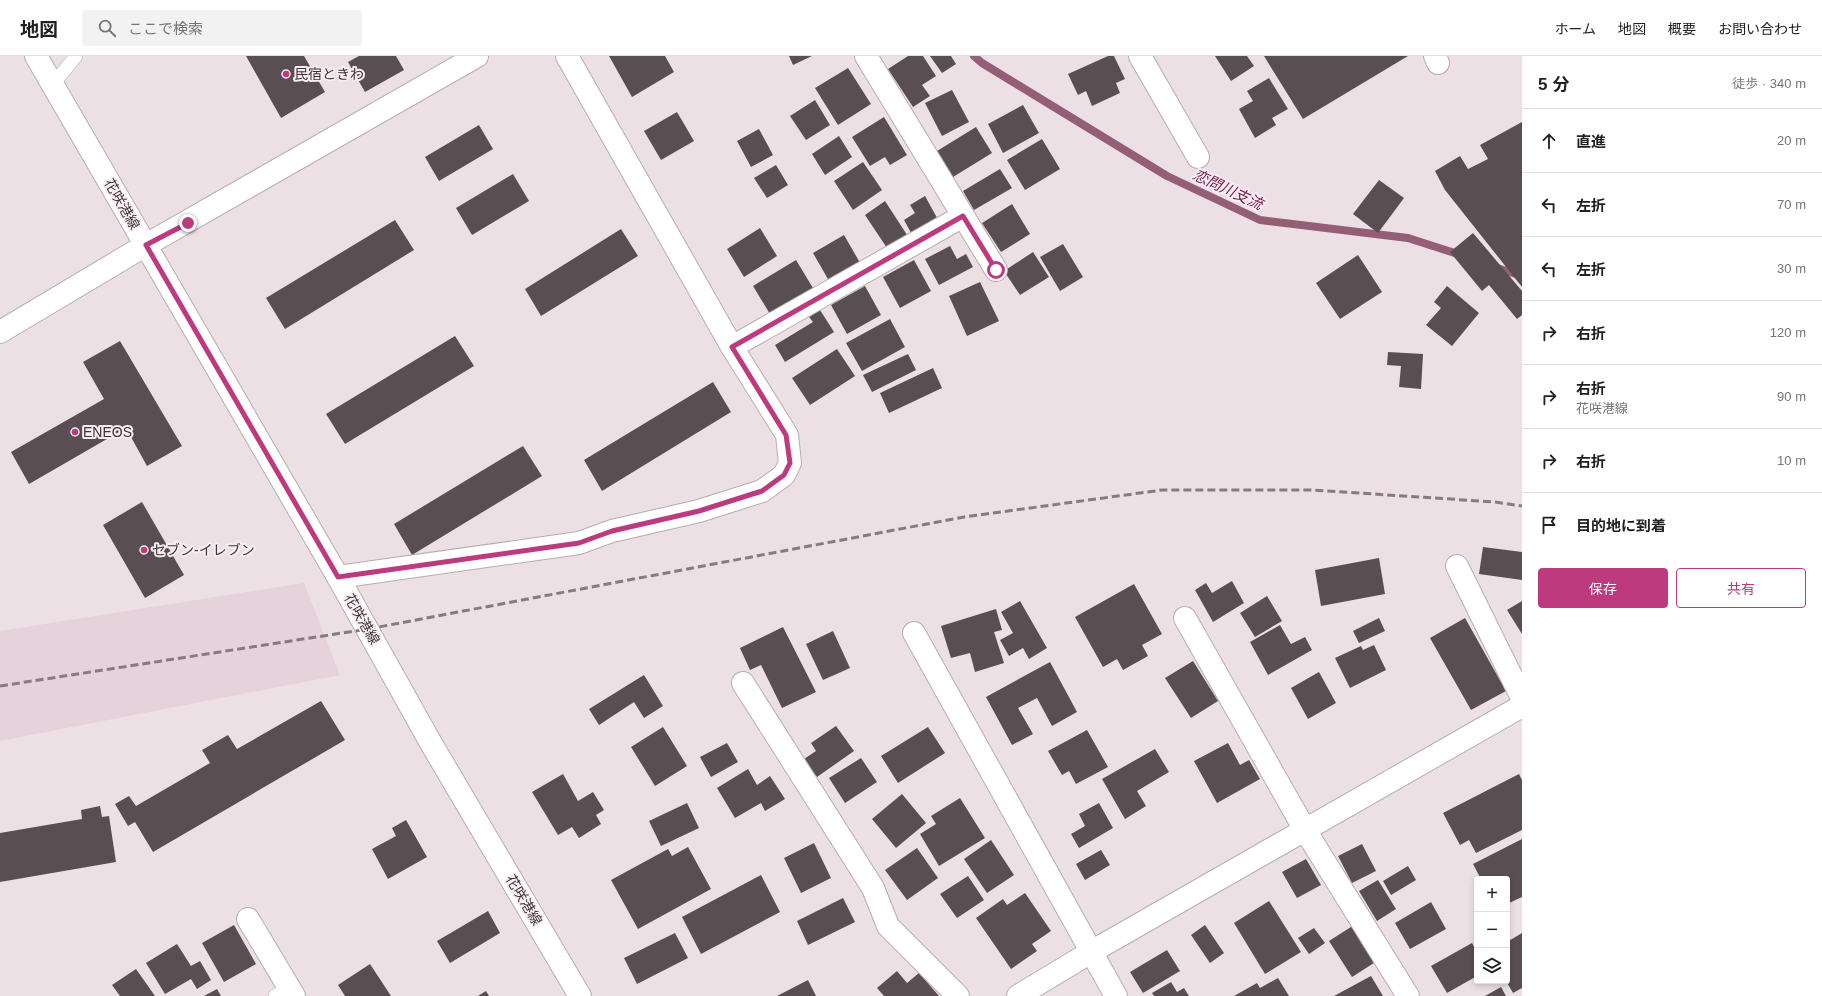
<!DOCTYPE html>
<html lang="ja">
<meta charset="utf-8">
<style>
:root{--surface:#fff;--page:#f2f2f2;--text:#202124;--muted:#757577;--line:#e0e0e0;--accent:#be3a7f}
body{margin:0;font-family:Arial,"Noto Sans JP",sans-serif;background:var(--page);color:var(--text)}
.controls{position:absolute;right:12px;bottom:12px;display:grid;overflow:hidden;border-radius:4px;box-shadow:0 2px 6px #0003}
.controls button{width:36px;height:36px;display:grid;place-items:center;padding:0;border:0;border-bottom:1px solid var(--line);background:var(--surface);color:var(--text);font:20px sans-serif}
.stop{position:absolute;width:12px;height:12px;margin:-9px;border:3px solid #be3a7f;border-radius:50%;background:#fff}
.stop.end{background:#be3a7f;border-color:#fff;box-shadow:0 1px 4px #0008}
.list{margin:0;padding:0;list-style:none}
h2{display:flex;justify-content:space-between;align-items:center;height:52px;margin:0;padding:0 16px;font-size:17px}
h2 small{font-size:13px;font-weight:400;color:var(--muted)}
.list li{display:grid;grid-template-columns:26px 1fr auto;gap:12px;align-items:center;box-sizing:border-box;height:64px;padding:0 16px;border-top:1px solid var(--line)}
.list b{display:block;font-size:15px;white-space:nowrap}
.list p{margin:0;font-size:13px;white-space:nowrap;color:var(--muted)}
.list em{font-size:13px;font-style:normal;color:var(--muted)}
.actions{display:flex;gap:8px;padding:12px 16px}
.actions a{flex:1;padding:9px 0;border:1px solid var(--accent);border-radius:4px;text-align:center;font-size:14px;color:var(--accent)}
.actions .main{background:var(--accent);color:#fff}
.icon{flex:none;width:22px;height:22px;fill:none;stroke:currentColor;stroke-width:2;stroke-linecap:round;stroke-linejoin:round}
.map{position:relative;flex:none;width:1522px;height:940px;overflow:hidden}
header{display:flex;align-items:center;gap:24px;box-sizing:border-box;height:56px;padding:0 20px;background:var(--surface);border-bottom:1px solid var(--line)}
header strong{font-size:19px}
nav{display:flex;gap:22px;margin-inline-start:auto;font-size:14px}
.search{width:280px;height:36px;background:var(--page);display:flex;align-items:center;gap:10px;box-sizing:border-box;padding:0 14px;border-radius:4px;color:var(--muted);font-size:15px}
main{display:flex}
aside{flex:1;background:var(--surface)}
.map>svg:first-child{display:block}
.built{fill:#e6d2da}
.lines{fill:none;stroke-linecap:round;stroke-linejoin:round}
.stream{stroke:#955e77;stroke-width:8}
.building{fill:#594e52}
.service-casing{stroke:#b8acb0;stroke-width:14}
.minor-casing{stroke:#b8acb0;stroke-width:24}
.tertiary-casing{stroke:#b8acb0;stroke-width:24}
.secondary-casing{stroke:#b8acb0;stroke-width:24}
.service{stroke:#fff;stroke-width:13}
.minor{stroke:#fff;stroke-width:22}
.tertiary{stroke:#fff;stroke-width:22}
.secondary{stroke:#fff;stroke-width:22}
.rail{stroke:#847c7f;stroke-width:3;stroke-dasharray:8 4;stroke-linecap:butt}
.route{stroke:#be3a7f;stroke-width:5}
.poi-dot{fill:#be3a7f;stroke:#faedf2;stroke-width:1.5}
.labels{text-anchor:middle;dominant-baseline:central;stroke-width:4;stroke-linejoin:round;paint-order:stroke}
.poi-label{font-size:14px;fill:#3a3537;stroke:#faedf2;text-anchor:start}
.street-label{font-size:14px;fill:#3a3537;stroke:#faedf2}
.water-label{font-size:15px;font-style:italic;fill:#761b4c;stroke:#faedf2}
</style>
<header>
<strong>地図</strong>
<div class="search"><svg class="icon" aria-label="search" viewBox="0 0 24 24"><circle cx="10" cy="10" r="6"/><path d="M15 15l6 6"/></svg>ここで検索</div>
<nav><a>ホーム</a><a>地図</a><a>概要</a><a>お問い合わせ</a></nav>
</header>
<main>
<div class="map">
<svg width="1522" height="940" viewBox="0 0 1522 940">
<rect width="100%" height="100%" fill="#ede0e5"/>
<polygon class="built" points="304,527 340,619 0,685 0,575"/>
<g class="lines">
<g class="stream">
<polyline points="974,0 982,7 1167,120 1260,164 1408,182 1461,199"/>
<polyline points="1494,211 1522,220"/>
</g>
</g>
<g class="building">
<polygon points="246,0 304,0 325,36 281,62"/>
<polygon points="359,0 396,0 404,14 365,36 348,6"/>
<polygon points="609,0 665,0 674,16 632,41"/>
<polygon points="789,0 812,0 793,9"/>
<polygon points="908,0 923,0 936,20 922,29 930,40 913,51 888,13"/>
<polygon points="930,0 951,0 956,8 942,17"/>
<polygon points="1108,0 1114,0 1125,23 1116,27 1120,37 1092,50 1086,35 1078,39 1068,18"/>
<polygon points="1215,0 1247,0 1254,10 1231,25"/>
<polygon points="1264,0 1408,0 1303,63"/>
<polygon points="848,12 871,48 838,69 815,32"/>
<polygon points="1269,22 1288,53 1272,62 1276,69 1255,82 1239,53 1253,45 1247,35"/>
<polygon points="952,34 969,66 942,80 925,47"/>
<polygon points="815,44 830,69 806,84 790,60"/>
<polygon points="1023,49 1039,77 1003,97 988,68"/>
<polygon points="677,56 694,85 661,104 644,75"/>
<polygon points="884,61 907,99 890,109 885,101 870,110 852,81"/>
<polygon points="1522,66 1522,231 1445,134 1435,115 1460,100 1468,113 1488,103 1480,89"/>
<polygon points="479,69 493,93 439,125 425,101"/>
<polygon points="976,71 992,97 953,121 937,95"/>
<polygon points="759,73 773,99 751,111 737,85"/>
<polygon points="839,80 852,101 825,119 812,98"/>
<polygon points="1042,83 1060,113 1025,134 1007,104"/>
<polygon points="863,106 882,134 853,154 834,125"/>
<polygon points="776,109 788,129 767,142 754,122"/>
<polygon points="1000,113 1012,132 974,154 963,135"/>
<polygon points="513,118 529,145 472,179 456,152"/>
<polygon points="1379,124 1404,142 1378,177 1353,158"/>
<polygon points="925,140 941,169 915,184 904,164 915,157 910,149"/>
<polygon points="885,145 911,185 891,198 865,159"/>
<polygon points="1012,148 1030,178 1001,196 982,167"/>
<polygon points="395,164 414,194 285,273 266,242"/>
<polygon points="760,172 777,200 744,221 727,193"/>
<polygon points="621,173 638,200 541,260 525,233"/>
<polygon points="1473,177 1522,235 1522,259 1517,263 1489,229 1482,235 1450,196"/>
<polygon points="844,179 863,212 832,230 813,197"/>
<polygon points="1063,188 1083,221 1060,235 1040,201"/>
<polygon points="950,190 957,203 966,198 973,211 939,229 925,203"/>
<polygon points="1033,196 1049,221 1020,239 1004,215"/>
<polygon points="1358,199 1382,236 1340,263 1316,227"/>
<polygon points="796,204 816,237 773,263 753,230"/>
<polygon points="914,204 931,235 900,252 883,221"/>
<polygon points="980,226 999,265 967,280 949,240"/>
<polygon points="865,230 881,259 847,278 831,249"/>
<polygon points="1447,230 1479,257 1452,290 1426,269 1441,252 1434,246"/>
<polygon points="820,254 834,276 785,306 775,289 813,266 809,261"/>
<polygon points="890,263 905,291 862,315 846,287"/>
<polygon points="455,280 474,310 345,388 326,358"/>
<polygon points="120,285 182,390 147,410 126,372 29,428 11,396 104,343 83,306"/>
<polygon points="837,293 855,320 810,349 792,322"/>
<polygon points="1388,296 1423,298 1421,333 1399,331 1401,310 1387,309"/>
<polygon points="908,298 916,314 872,336 863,319"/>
<polygon points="933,312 942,332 889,357 880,337"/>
<polygon points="713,326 731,356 602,435 584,404"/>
<polygon points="523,390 542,420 412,499 394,468"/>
<polygon points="142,446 184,519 145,542 103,469"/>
<polygon points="1483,491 1522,496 1522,524 1479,518"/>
<polygon points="1379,502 1385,538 1321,550 1315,514"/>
<polygon points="1232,525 1244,547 1213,566 1195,534 1206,527 1212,537"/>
<polygon points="1134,528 1162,578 1142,589 1148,600 1123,614 1117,603 1103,611 1075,561"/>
<polygon points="1267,540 1282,565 1255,581 1240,557"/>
<polygon points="1020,545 1047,592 1029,603 1023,592 1009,600 1000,584 1013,577 1001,556"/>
<polygon points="1522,545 1522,578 1507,554"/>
<polygon points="996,553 1002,574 994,576 1004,607 975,616 970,597 951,602 941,570"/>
<polygon points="1379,562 1385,575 1359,587 1353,575"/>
<polygon points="1465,562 1506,635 1471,654 1430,582"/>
<polygon points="1280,569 1291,588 1305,581 1312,594 1268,619 1250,586"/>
<polygon points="783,571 816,636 782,652 761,609 750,614 740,592"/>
<polygon points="833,575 850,612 823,624 806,588"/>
<polygon points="1374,589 1386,614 1350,632 1335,602 1361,590 1363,594"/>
<polygon points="1193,605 1218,645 1191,662 1165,622"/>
<polygon points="1050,606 1077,656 1052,670 1037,642 1018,652 1033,678 1012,689 986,641"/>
<polygon points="1319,616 1336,647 1308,663 1291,632"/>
<polygon points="644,619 663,650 644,662 634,646 599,669 589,653"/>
<polygon points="321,645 345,684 153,796 135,766 128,770 115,748 129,740 136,750 210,707 202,694 228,679 237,693"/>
<polygon points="836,670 854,695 817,721 804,703 816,695 811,687"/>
<polygon points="663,671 687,710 655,730 631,691"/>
<polygon points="928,671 945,697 898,727 881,700"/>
<polygon points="1087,674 1108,711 1076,728 1069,715 1062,719 1048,695"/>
<polygon points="727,687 738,706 711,721 700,701"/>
<polygon points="1228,687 1240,709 1249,704 1260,723 1217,747 1194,705"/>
<polygon points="1155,693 1169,716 1137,735 1146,750 1125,763 1102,723"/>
<polygon points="861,702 877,726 845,747 829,722"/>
<polygon points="748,713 757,729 770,720 785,743 765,755 761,747 735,762 717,732"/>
<polygon points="563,718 578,745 593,736 604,754 596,759 601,768 579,782 572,771 558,779 532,736"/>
<polygon points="1519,718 1522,724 1522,774 1476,797 1469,784 1460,789 1443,757"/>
<polygon points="902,738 926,767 896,792 872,763"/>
<polygon points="960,742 985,782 939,810 920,778 936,768 931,760"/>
<polygon points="687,747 699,772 661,790 649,765"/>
<polygon points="1099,747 1113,772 1079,792 1071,778 1085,770 1079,758"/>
<polygon points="100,750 102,761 109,760 116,806 0,826 0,777 82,763 81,754"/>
<polygon points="406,764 427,801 388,823 372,793 396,780 392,772"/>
<polygon points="1522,783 1522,841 1507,848 1507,823 1481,823 1473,808"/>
<polygon points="991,784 1014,819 987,837 964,803"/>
<polygon points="814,787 831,822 801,837 784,802"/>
<polygon points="1362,788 1376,815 1352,827 1338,800"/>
<polygon points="688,791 711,833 638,873 611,824 668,793 672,800"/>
<polygon points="917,792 938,822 907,844 885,814"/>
<polygon points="1101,794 1110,809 1085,824 1076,808"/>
<polygon points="1306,803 1321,829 1297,842 1282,816"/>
<polygon points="1408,810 1416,824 1391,839 1383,825"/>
<polygon points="761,819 780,856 701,898 682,861"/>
<polygon points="968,820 984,844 957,862 940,838"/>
<polygon points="1378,824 1396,853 1377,865 1359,835"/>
<polygon points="1025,837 1051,875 1032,888 1037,895 1011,913 976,862 1003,843 1007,849"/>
<polygon points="843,842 855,866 808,889 797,865"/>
<polygon points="1269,845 1301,896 1265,918 1234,867"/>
<polygon points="1431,846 1446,873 1410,893 1395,867"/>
<polygon points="488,855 500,877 450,907 437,885"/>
<polygon points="234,869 256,908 224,926 202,887"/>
<polygon points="1205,869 1224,897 1210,907 1191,879"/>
<polygon points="1354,869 1377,905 1352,921 1329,885"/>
<polygon points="1314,872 1325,887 1309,898 1298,882"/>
<polygon points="675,877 688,902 637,928 624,902"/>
<polygon points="1522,877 1522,932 1513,937 1506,925 1507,886"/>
<polygon points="1472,887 1477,896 1477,920 1447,937 1431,910"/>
<polygon points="177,888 191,910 200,905 211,924 197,933 191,923 165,938 146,907"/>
<polygon points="1167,894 1180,915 1143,937 1130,916"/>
<polygon points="370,908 391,940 345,940 338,929"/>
<polygon points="136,913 155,940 120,940 112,929"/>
<polygon points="897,915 907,927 919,917 939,940 884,940 877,932"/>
<polygon points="1371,920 1383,940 1334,940"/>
<polygon points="1278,922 1289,940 1234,940 1257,927 1260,932"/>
<polygon points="808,924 816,940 777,940"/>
<polygon points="1171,926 1177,936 1184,932 1189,940 1154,940 1152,937"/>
<polygon points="1501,931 1506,940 1485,940"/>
<polygon points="217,933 221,940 204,940"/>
<polygon points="486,935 489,940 478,940"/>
</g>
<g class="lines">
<defs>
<g id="service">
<polyline points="53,28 76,0"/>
<polyline points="275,940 289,932"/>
</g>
<g id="minor">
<polyline points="866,0 996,214"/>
<polyline points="1140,0 1198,101"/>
<polyline points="1435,0 1438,7"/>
<polyline points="732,291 963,160"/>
<polyline points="1457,510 1522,642"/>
<polyline points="338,521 579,487 612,475 699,455 762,435 784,419 790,407 787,379 732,291 567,0"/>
<polyline points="1185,562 1305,774 1408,940"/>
<polyline points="914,577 1116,940"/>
<polyline points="743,627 873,832 888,870 958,940"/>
<polyline points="248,863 294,940"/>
<polyline points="1018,940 1091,896 1522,650"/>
</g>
<polyline id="tertiary" points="0,276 146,189 477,0"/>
<polyline id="secondary" points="36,0 338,521 432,689 580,940"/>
</defs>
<use href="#service" class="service-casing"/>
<use href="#minor" class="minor-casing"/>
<use href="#tertiary" class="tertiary-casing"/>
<use href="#secondary" class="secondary-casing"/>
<use href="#service" class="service"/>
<use href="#minor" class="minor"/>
<use href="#tertiary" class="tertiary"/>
<use href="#secondary" class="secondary"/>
<polyline class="rail" points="0,630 368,573 964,461 1162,434 1313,434 1495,446 1522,450"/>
</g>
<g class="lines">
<polyline class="route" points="188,167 146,189 338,521 579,487 612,475 699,455 762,435 784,419 790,407 786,379 732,291 963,160 996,214"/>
</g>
<g class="poi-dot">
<circle cx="286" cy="18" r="4"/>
<circle cx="75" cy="376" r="4"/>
<circle cx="144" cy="494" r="4"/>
</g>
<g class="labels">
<g class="poi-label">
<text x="294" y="18">民宿ときわ</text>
<text x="83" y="376">ENEOS</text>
<text x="152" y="494">セブン-イレブン</text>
</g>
<g class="street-label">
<text transform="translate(122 148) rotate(60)">花咲港線</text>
<text transform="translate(362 563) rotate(60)">花咲港線</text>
<text transform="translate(524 844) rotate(59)">花咲港線</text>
</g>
<g class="water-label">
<text transform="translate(1228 133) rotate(25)">恋問川支流</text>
</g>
</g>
</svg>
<div class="controls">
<button>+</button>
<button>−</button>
<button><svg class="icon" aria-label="layers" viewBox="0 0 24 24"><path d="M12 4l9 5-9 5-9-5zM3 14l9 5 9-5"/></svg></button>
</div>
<div class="stop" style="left:996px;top:214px"></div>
<div class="stop end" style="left:188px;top:167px"></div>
</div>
<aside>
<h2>5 分<small>徒歩 · 340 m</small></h2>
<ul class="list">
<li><svg class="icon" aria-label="ahead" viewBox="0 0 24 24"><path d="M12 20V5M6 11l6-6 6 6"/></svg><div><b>直進</b></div><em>20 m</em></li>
<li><svg class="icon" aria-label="left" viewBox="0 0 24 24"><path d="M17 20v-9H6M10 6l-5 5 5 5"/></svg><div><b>左折</b></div><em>70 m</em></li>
<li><svg class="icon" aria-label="left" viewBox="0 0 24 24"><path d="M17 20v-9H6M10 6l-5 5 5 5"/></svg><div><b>左折</b></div><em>30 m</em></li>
<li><svg class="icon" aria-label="right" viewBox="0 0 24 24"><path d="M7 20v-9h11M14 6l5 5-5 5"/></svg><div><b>右折</b></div><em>120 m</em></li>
<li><svg class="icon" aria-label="right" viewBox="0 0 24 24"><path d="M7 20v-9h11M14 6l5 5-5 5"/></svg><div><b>右折</b><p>花咲港線</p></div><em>90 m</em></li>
<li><svg class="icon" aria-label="right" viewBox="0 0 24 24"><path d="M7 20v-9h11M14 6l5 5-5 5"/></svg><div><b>右折</b></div><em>10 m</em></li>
<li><svg class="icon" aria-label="arrive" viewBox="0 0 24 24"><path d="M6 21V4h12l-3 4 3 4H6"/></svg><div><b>目的地に到着</b></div></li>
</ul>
<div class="actions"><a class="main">保存</a><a>共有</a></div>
</aside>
</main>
